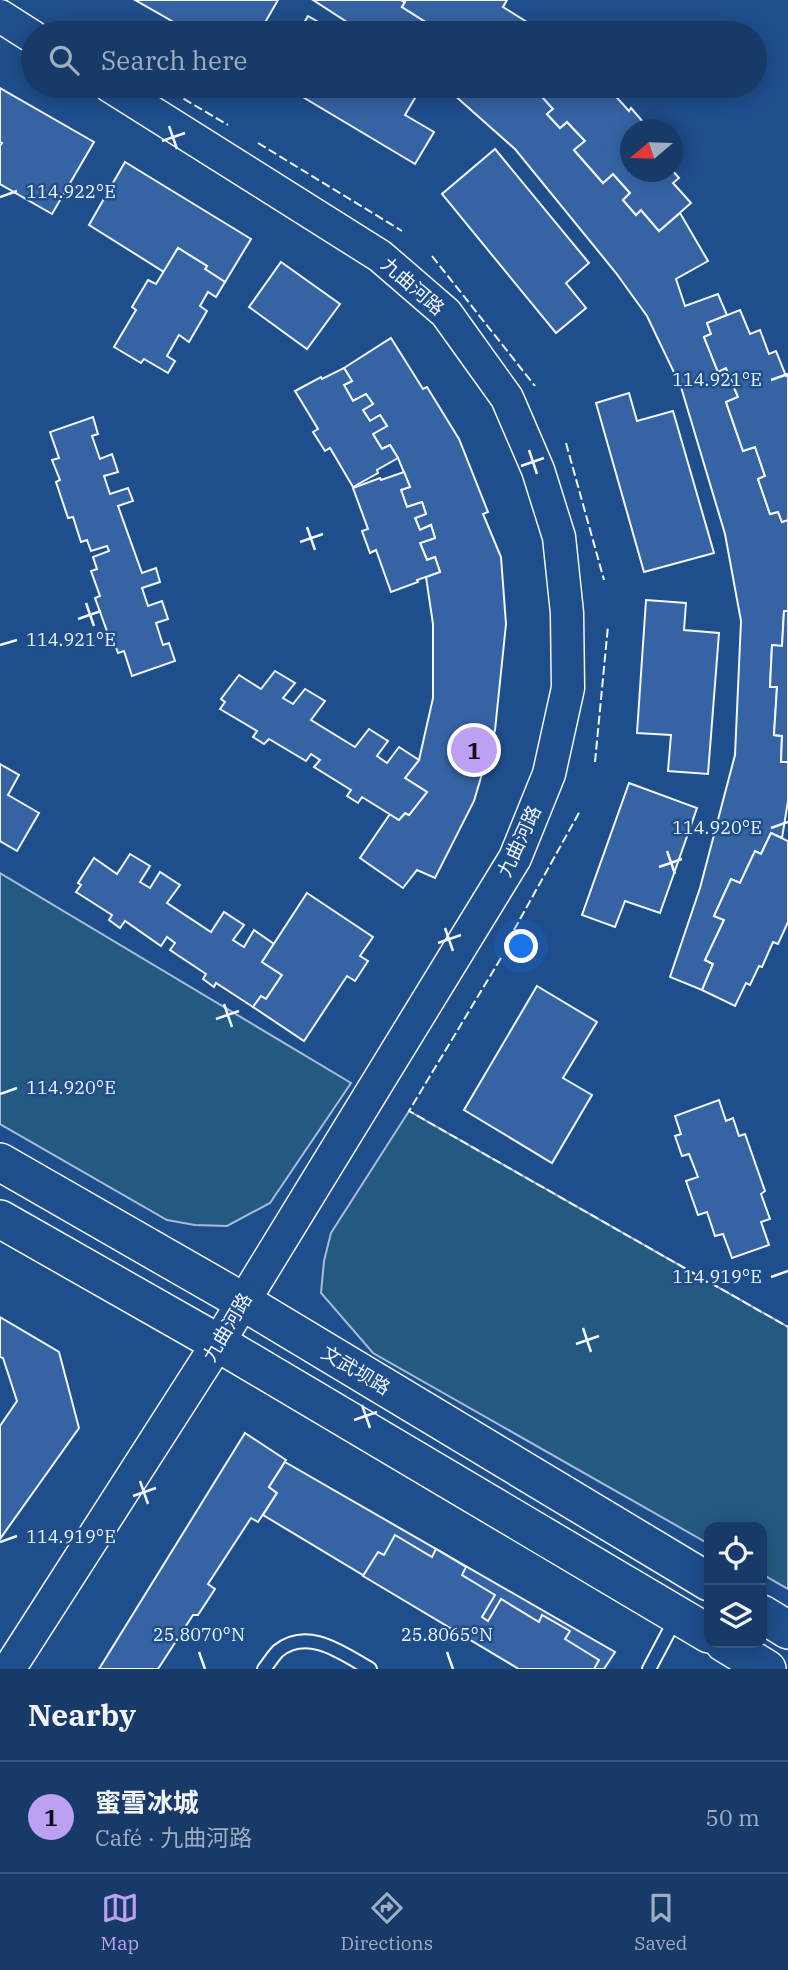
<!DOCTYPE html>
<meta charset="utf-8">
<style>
:root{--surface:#173a69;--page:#20416f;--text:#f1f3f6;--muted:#9eadc0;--line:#36547d;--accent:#bca0f2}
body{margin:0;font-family:"IBM Plex Serif","Noto Sans SC",serif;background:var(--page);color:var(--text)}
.controls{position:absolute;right:21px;bottom:21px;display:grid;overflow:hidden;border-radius:14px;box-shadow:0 4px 18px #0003}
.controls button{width:63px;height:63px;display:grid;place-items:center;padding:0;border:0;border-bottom:2px solid var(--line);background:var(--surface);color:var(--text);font:35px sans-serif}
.compass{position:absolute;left:620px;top:119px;width:63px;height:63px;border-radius:50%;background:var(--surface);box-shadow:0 4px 18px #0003;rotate:251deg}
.you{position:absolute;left:522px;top:947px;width:24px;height:24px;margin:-18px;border:5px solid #fff;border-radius:50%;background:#1a73e8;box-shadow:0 0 0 10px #1a73e833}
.badge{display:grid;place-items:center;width:46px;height:46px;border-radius:50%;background:var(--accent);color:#111;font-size:23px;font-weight:700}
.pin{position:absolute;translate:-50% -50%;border:4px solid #fff;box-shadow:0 2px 7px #0006}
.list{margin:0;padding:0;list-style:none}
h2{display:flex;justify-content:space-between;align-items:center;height:91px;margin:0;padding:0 28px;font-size:30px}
h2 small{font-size:23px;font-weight:400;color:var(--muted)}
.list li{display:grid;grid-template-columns:46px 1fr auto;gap:21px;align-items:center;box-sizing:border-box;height:112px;padding:0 28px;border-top:2px solid var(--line)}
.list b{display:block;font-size:26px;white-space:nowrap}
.list p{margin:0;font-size:23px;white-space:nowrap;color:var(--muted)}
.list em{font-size:23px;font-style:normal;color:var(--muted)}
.icon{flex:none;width:38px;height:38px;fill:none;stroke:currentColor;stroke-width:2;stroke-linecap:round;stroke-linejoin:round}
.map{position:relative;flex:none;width:788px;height:1669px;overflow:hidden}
.search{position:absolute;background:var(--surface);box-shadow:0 4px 18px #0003;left:21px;right:21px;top:21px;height:77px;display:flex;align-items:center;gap:18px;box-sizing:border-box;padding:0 24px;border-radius:38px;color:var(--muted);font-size:26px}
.sheet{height:203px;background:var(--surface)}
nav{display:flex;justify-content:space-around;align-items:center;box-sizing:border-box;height:98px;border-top:2px solid var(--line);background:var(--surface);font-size:19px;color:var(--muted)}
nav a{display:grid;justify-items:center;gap:4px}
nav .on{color:var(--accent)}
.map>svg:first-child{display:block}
.green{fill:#245a82;stroke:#a8bbd7;stroke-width:2}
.building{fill:#3563a3;stroke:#f2f6ff;stroke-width:2}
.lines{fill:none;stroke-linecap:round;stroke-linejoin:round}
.service-casing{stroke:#f2f6ff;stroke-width:16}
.tertiary-casing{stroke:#f2f6ff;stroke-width:35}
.secondary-casing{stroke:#f2f6ff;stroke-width:40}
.service{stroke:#1f4e8c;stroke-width:12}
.tertiary{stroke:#1f4e8c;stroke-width:32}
.secondary{stroke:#1f4e8c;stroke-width:37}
.fence{stroke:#f2f6ff;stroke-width:2;stroke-dasharray:9 3.5;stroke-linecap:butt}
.ticks{fill:none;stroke:#f2f6ff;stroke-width:2.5}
.labels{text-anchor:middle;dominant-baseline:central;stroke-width:5;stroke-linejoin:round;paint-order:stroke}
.street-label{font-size:19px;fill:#f2f6ff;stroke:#1f4e8c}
.ticks-label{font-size:18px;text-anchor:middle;fill:#f2f6ff;stroke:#1f4e8c;stroke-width:5;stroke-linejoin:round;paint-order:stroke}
</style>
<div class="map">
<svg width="788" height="1669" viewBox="0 0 788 1669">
<rect width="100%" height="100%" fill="#1f4e8c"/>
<g class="green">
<polygon points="0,873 351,1083 270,1203 227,1226 195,1225 167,1220 0,1124"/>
<polygon points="409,1111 788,1327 788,1589 762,1574 762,1527 709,1527 709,1544 373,1353 321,1293 324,1261 331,1233"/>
</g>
<g class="building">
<polygon points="135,0 278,0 259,33 193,33"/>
<polygon points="313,0 401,0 405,2 402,7 440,31 443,26 455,33 364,33"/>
<polygon points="401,0 507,0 503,7 527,22 520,33 455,33 443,26 440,31 402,7 405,2"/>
<polygon points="308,16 338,33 298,33"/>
<polygon points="301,86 422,86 405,115 434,132 415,164 296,93"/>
<polygon points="444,86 536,86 534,88 553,109 547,114 560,128 567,122 585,141 574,150 603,183 613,174 630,193 623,200 636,215 641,210 659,231 680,213 708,261 676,279 685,306 718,294 727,315 707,323 711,334 704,337 718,372 726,368 738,397 726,402 743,451 755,447 765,476 758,479 770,514 778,512 782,522 788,520 788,611 784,611 782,646 772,645 770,687 777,687 774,735 782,736 781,762 788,762 788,801 782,838 771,833 761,854 755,851 740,883 731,879 714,916 724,920 705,960 713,964 702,990 670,977 700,888 735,755 741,621 725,534 681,387 647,316 616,273 515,149"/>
<polygon points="536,86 599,86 607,94 611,91 629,111 631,108 650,130 630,130 630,172 672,172 672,170 679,178 673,183 691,203 659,231 641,210 636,215 623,200 630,193 613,174 603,183 574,150 585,141 567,122 560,128 547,114 553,109 534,88"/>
<polygon points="0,88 94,142 52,214 0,184 0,146 2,143 0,142"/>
<polygon points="495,149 589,263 566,283 586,308 556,333 442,194"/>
<polygon points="125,162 251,239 225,282 205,269 207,266 178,248 164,272 89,225"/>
<polygon points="178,248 207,266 205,269 225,282 216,297 208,292 200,306 207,311 189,342 179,335 167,356 175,361 168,373 144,359 141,363 114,347 136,310 132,307 148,280 156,284"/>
<polygon points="281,262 340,304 307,349 249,307"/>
<polygon points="740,310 750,334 760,330 769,354 776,351 786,376 788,375 788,520 782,522 778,512 770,514 758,479 765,476 755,447 743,451 726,402 738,397 726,368 718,372 704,337 711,334 707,323"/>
<polygon points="391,338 423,389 427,387 459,439 488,512 483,514 501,557 506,624 495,730 474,801 435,878 417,870 403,888 360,858 390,814 399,820 405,813 409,815 427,792 405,778 419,760 433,698 433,624 426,577 440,572 435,557 427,560 420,543 435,538 431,525 420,530 415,518 426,514 422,502 407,507 401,490 410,487 398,458 390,445 382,449 373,434 387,426 380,415 370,421 363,410 373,404 366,394 353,401 344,385 352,381 344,368"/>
<polygon points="344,368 352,381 344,385 353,401 366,394 373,404 363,410 370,421 380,415 387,426 373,434 382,449 390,445 398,458 377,470 378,473 353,487 330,448 325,451 313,432 318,429 295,391 321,377 322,379"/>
<polygon points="629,393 637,421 673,411 714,553 644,572 596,403"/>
<polygon points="93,417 98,434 92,436 100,459 112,454 118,472 104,476 110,494 128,488 133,501 118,506 142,573 156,568 160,582 142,588 148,606 162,601 168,619 156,623 163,645 169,643 175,661 132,676 124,651 118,653 111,633 108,634 95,598 100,596 91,571 97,569 93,557 109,551 107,546 91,551 87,540 81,542 73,517 68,518 56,482 60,480 52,460 59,458 50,432"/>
<polygon points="404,472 410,487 401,490 407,507 422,502 426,514 415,518 420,530 431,525 435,538 420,543 427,560 435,557 440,572 417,580 418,582 391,592 376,550 370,553 362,531 368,529 353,488 380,478 381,480"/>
<polygon points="646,600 686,603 684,630 719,633 708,774 668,771 671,735 637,733"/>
<polygon points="784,611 788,611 788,762 781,762 782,736 774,735 777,687 770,687 772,645 782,646"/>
<polygon points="275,671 295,683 283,698 293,704 305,689 325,701 311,720 355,747 369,729 388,741 377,756 387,763 399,747 419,760 405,778 427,792 409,815 405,813 399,820 362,797 358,803 347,796 351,790 314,767 320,760 311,754 306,761 269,739 264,744 253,737 257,731 220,709 225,702 221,699 239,675 261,689"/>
<polygon points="0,764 19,775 8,795 39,813 17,851 0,841"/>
<polygon points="629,783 697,808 660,913 625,901 615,927 582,915"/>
<polygon points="771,833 788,841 788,922 778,944 773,942 762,967 759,966 750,985 746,983 735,1006 702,990 713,964 705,960 724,920 714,916 731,879 740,883 755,851 761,854"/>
<polygon points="130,854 150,866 140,882 150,888 160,872 180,885 167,903 211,932 224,912 244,925 233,940 244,947 254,930 274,944 262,962 282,975 266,999 261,996 253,1007 216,983 214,987 203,979 206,974 170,950 175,943 167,937 161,946 125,921 120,928 109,920 112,915 76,892 81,885 78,883 94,858 117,874"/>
<polygon points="307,893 373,937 360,956 368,961 355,981 347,976 304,1041 253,1007 261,996 266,999 282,975 262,962"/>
<polygon points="537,986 597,1022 563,1078 592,1095 552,1163 464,1110"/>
<polygon points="719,1100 726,1121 733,1118 739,1136 745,1134 765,1191 761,1194 770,1219 761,1222 769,1245 732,1258 723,1234 715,1236 707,1212 698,1215 686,1181 698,1177 689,1154 682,1156 675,1136 681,1134 675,1116"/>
<polygon points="0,1317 59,1352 79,1428 0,1539 0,1426 17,1401 3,1358 0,1357"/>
<polygon points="245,1433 286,1460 269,1487 277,1493 258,1522 251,1518 208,1584 215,1589 198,1615 193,1615 158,1669 99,1669"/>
<polygon points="285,1462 615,1652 604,1669 519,1669 263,1515 277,1493 269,1487"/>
<polygon points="395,1535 432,1557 436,1549 466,1567 462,1575 495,1595 482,1617 488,1621 501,1599 539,1622 542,1615 570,1631 565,1639 599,1660 594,1669 519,1669 363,1576 378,1552 384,1555"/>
</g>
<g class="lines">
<defs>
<g id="service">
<path d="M264,1669C269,1663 273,1656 278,1651C308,1627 342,1653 370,1669"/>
<polyline points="649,1669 676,1618"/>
</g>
<g id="tertiary">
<polyline points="0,16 33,37"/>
<polyline points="9,1669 218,1343 515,858 549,774 568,688 567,613 559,537 538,470 507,398 446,313 380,256 110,86"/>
</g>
<g id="secondary">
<polyline points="0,1162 242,1301 709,1582"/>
<polyline points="0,1219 218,1343 709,1634"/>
<polyline points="762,1614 788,1630"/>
<polyline points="724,1643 767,1669"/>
</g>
</defs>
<use href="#service" class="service-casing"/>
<use href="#tertiary" class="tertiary-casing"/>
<use href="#secondary" class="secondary-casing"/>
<use href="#service" class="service"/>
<use href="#tertiary" class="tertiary"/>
<use href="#secondary" class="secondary"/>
<g class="fence">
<polyline points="162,86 228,125"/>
<polyline points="258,143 402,231"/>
<polyline points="432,256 535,386"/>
<polyline points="566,443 604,580"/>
<polyline points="595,762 608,626"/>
<polyline points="514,930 580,811"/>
<polyline points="501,958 409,1111 788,1327"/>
</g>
</g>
<path class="ticks" d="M169,126L177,149M162,141L185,133M0,197L17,191M771,380L788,374M529,450L537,474M521,466L544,458M307,527L315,550M300,542L323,534M86,603L94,626M78,619L101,611M0,645L17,640M771,828L788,822M667,851L675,874M659,867L682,859M445,928L453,951M438,943L461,935M224,1004L232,1027M216,1019L239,1011M0,1094L17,1088M771,1277L788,1271M583,1328L591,1352M576,1344L599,1336M362,1405L370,1428M354,1420L377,1412M140,1481L148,1504M133,1496L156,1488M0,1542L17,1536M199,1652L205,1669M447,1652L453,1669"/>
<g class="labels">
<g class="street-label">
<text transform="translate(413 286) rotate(41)">九曲河路</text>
<text transform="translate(519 841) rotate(-65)">九曲河路</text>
<text transform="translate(227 1327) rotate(-59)">九曲河路</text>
<text transform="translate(356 1370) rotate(31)">文武坝路</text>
</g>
</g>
<g class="ticks-label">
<text x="71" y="198">114.922°E</text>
<text x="717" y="386">114.921°E</text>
<text x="71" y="646">114.921°E</text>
<text x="717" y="834">114.920°E</text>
<text x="71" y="1094">114.920°E</text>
<text x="717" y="1283">114.919°E</text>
<text x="71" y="1543">114.919°E</text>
<text x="199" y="1641">25.8070°N</text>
<text x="447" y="1641">25.8065°N</text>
</g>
</svg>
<div class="controls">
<button><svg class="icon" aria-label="locate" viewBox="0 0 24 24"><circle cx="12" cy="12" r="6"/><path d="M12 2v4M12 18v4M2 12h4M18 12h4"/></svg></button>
<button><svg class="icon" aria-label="layers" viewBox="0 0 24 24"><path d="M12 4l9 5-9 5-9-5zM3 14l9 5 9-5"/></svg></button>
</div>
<svg class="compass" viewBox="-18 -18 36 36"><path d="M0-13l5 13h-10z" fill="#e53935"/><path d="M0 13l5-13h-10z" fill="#9eadc0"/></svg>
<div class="you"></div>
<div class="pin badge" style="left:474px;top:750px">1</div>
<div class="search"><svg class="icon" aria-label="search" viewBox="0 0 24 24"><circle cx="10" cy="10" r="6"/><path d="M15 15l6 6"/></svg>Search here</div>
</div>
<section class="sheet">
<h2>Nearby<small></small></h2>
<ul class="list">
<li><span class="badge">1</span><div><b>蜜雪冰城</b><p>Café · 九曲河路</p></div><em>50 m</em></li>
</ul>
</section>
<nav>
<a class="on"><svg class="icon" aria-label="map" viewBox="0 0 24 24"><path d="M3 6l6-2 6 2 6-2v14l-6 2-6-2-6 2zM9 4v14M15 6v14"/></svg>Map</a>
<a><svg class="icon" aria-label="directions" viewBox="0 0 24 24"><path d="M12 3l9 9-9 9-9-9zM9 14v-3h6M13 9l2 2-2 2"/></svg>Directions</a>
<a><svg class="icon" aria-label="saved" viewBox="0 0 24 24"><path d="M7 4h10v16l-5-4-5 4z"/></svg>Saved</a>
</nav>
